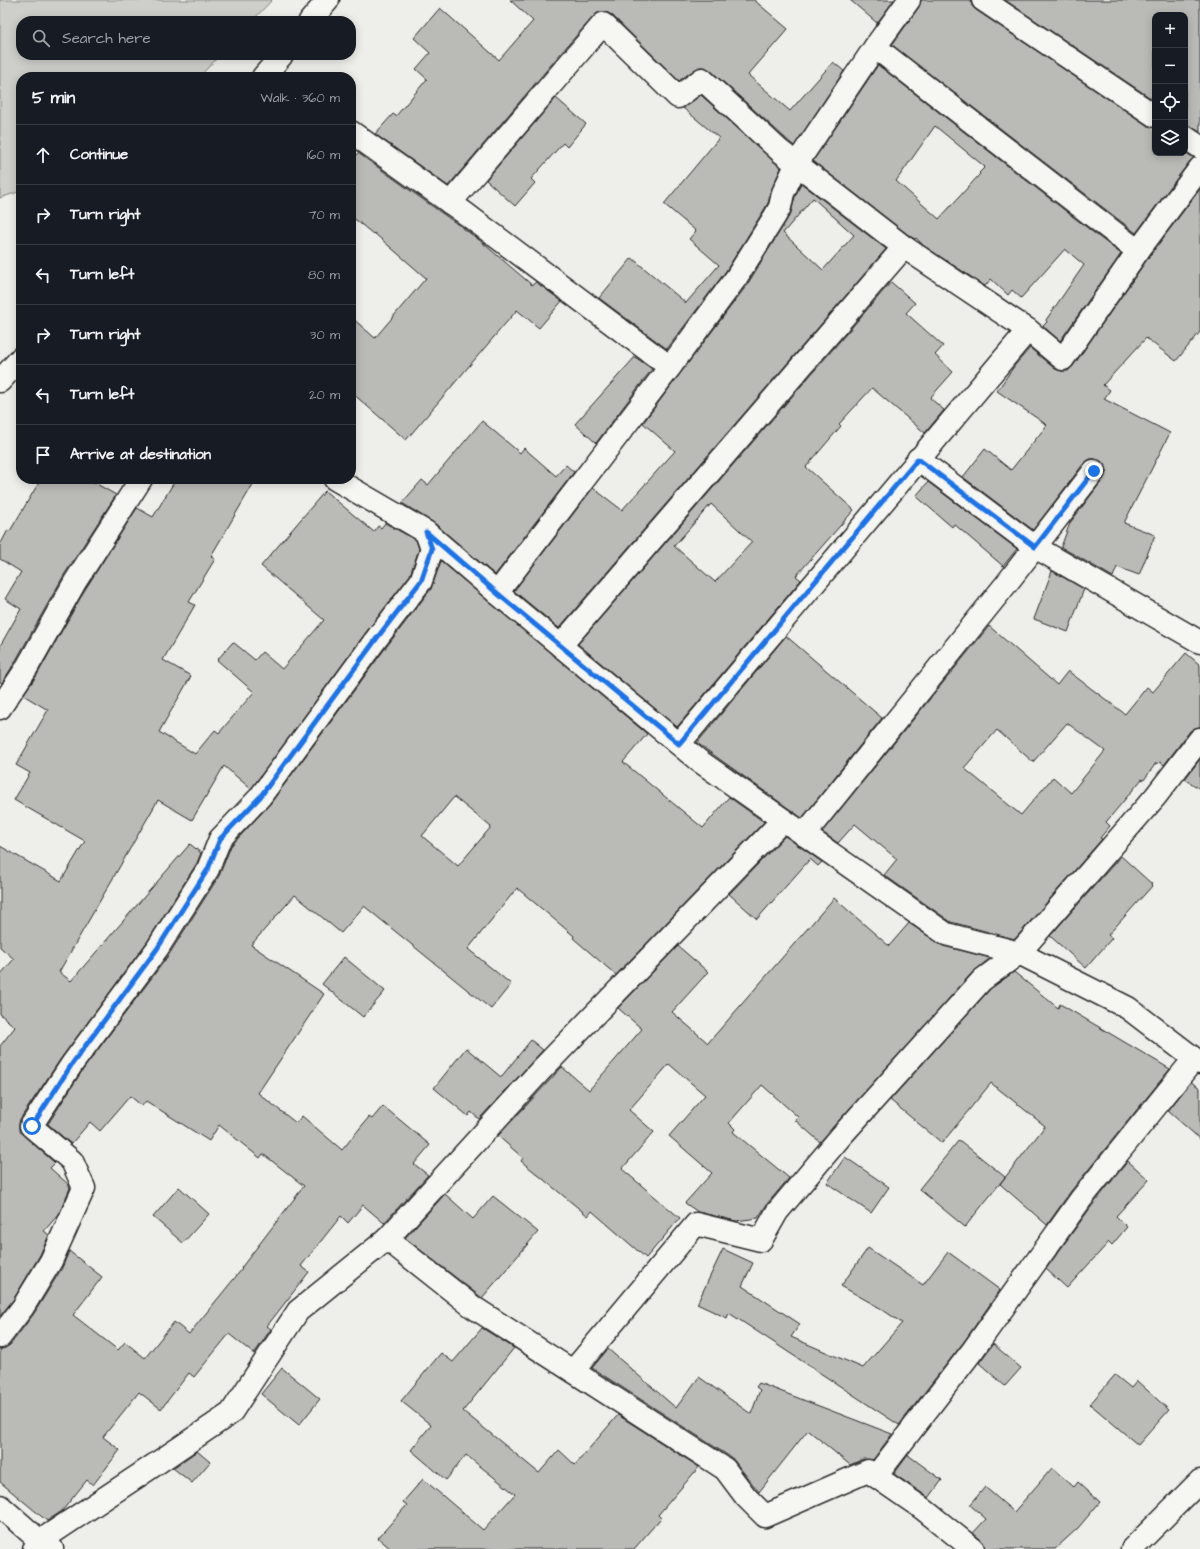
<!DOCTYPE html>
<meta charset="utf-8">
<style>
:root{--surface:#171b24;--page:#242831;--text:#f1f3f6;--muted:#9ea1a6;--line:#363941}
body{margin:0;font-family:"Architects Daughter",sans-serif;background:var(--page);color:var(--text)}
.controls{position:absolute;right:12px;top:12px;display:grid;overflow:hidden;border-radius:8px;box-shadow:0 2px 10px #0003}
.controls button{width:36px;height:36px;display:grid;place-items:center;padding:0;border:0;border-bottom:1px solid var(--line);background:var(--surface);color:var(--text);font:20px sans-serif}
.stop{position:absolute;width:12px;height:12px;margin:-9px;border:3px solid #1a73e8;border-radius:50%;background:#fff}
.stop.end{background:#1a73e8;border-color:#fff;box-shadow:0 1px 4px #0008}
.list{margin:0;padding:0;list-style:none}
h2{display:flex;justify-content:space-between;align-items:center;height:52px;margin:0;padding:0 16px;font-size:17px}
h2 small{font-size:13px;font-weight:400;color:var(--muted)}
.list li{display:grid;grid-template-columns:26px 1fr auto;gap:12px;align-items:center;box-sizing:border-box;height:60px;padding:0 16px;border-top:1px solid var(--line)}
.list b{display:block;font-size:15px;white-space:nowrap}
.list em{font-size:13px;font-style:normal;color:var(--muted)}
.icon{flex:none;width:22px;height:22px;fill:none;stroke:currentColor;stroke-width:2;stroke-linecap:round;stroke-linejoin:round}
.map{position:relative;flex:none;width:1200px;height:1549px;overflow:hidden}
.search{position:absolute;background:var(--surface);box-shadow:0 2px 10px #0003;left:16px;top:16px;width:340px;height:44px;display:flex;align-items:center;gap:10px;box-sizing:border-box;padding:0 14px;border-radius:16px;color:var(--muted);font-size:15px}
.panel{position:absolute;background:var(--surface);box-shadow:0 2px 10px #0003;left:16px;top:72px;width:340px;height:412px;border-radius:16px}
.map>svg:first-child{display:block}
.green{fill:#cececa;stroke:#7c7c7a}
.building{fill:#babab7;stroke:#2b2b2b;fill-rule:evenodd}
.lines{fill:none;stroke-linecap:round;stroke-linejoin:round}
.minor-casing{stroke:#2b2b2b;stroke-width:25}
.minor{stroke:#f6f6f2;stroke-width:22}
.route{stroke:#1a73e8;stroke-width:5}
</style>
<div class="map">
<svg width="1200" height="1549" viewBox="0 0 1200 1549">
<rect width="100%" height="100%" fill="#eeeeea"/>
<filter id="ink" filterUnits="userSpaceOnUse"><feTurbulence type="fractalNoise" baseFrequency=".025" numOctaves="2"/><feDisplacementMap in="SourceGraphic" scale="8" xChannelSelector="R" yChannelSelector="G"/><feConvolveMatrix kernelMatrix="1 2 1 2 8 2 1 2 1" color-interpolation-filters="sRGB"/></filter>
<g filter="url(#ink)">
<polygon class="green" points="0,0 272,0 252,21 21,21 21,55 220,55 199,77 21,77 21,191 0,198"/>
<g class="building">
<polygon points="510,0 754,0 788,29 748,75 790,111 833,62 844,71 794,146 710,70 705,67 699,67 679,81 612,15 606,12 599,12 594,16 568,45 448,186 375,134 393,114 396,116 427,79 416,69 430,53 414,38 440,8 499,60 533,21"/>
<polygon points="850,0 894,0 877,23"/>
<polygon points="921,0 971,0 972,6 976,10 1148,126 1155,128 1155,153 1185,152 1194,158 1190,161 1136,233 892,45 919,7"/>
<polygon points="1005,0 1200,0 1200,132 1192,127 1185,125 1185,15 1155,15 1155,101"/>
<path d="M878,65L1121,254L1060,341L1043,326L1047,322L1046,320L1084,265L1065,249L1021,298L1012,290L1008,295L991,279L985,286L924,246L916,238L915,239L911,237L813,161ZM935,126L985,167L979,173L980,174L939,219L896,181Z"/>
<polygon points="701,95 781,168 772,188 768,203 764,210 726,271 667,349 599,298 632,258 686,303 719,265 689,239 696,231 664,204 719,138 683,108"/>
<polygon points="556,98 586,124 567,147 563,143 531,179 535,183 515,206 486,180"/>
<polygon points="358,153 478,239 532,285 536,282 562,301 539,328 517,310 406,440 351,392 351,317 375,338 426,278 374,233 373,234 351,216 351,161"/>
<path d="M801,183L886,249L559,628L514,591L593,488L622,510L675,451L643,423L747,285L791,213L795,197ZM813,198L854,235L823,270L783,233Z"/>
<polygon points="1200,189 1200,332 1176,361 1146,338 1103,385 1110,390 1104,399 1170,433 1124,523 1155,535 1139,575 1117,567 1113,577 1061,547 1070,523 1104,478 1106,472 1106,467 1101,461 1095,459 1090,459 1084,463 1033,530 963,477 985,449 1011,470 1047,425 997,391 1015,365 1030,348 1055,369 1061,371 1068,371 1073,366 1148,258"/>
<path d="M891,282L915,303L906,313L943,346L935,355L953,372L930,398L944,410L925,433L872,388L839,424L841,426L806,467L854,510L796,576L801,580L677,727L578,644ZM711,504L752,542L715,582L674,546Z"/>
<polygon points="635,357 652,369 596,443 575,424"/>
<polygon points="482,421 520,453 524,448 556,476 566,465 574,472 495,575 434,523 402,503 422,480 428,485"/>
<polygon points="41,479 88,479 116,495 64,575 15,662 2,683 0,682 0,646 21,609 5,599 21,572 0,559 0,545 8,530 10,531"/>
<polygon points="176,479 256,479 211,556 215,559 189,602 195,605 163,660 191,676 159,732 195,754 215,730 219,733 254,692 217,660 233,642 255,660 262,652 282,669 324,620 261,566 325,491 374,532 378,526 381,528 385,523 416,540 419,549 410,575 367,631 251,789 224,766 192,820 158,800 59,972 71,981 190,844 201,853 197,863 147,942 62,1057 20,1119 19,1124 19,1130 23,1135 55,1163 50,1168 68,1184 70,1188 59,1214 44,1231 49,1235 40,1255 13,1300 0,1316 0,1046 15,1027 0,1014 0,975 14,959 0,947 0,846 61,881 85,841 14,800 30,773 16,765 48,710 23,695 37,675 86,588 137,508 153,517"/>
<polygon points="928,482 1017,549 1003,566 954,524 952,527 916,496"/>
<path d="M441,561L647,734L623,762L703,828L729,797L764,822L616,975L573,938L574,936L517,888L468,949L511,984L491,1009L364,906L341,933L295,895L251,945L324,994L258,1093L296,1123L302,1116L342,1150L369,1117L372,1119L383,1106L430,1145L414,1164L428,1175L384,1223L363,1205L348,1223L341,1216L301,1266L309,1272L267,1326L271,1329L254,1354L229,1334L194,1377L189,1373L161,1409L139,1392L103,1437L120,1450L93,1485L87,1480L62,1511L47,1521L0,1482V1349L5,1348L10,1345L33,1315L62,1268L69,1251L102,1277L73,1315L118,1350L125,1342L145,1358L174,1322L189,1334L242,1269L241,1268L304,1186L263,1154L260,1158L219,1125L209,1141L146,1101L142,1106L130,1096L100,1131L90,1122L71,1144L48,1124L82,1071L168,956L219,876L231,846L270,804L387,646L431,589ZM454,797L491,827L458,866L422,836Z"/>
<polygon points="1052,571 1084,589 1068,632 1034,619"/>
<path d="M989,626L1057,685L1068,671L1125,714L1147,687L1153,692L1186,653L1200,665V727L1195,728L1190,731L1164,765L1160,762L1158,764L1156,763L1144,780L1142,779L1106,822L1110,826L1100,838L1102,839L1015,939L951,922L884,875L897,859L855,824L838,843L822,832ZM1067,723L1105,751L1071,793L1053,777L1021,815L964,768L997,730L1033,762Z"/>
<polygon points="786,636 882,718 802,818 697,743"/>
<polygon points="1200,759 1200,789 1185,779"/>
<polygon points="785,836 822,862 818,866 810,859 757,919 729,894"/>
<polygon points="1121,856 1153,885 1108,935 1112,938 1086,968 1050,936"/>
<polygon points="834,898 889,946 909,923 943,946 990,958 973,972 820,1142 795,1120 798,1117 762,1085 729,1123 735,1129 733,1132 789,1178 767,1204 758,1218 736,1221 698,1212 685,1203 712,1173 669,1136 705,1095 669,1064 629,1110 654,1132 622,1169 680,1218 646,1258 592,1211 588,1216 521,1161 523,1158 498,1136 562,1067 589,1090 642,1029 618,1008 678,946 708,972 672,1012 708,1043"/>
<polygon points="344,957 385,991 363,1017 322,984"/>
<polygon points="1014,972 1058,1008 1060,1004 1170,1069 1071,1191 1047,1225 1000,1184 1045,1126 991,1083 942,1143 890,1100 990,989"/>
<polygon points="531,1040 543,1050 479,1119 471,1112 468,1116 434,1088 466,1048 501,1077"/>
<polygon points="1191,1082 1200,1088 1200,1139 1168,1111"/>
<polygon points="959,1140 1005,1177 965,1227 919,1189"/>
<polygon points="845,1157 889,1187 871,1213 827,1183"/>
<polygon points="1128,1161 1149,1180 1116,1216 1127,1227 1112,1245 1109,1242 1067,1288 1046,1269 1091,1207"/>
<polygon points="179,1187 209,1214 183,1243 153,1217"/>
<polygon points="445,1194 473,1219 493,1196 538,1232 482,1298 405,1238"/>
<polygon points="868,1248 923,1285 948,1252 1000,1290 963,1343 899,1425 729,1313 727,1318 697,1304 723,1249 753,1263 742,1286 800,1324 791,1337 863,1368 902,1323 880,1308 841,1286"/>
<polygon points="482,1328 514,1348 463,1411 539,1473 559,1450 575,1465 618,1415 699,1467 658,1515 661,1518 634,1549 391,1549 378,1538 407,1505 403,1502 423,1479 483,1530 515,1494 466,1455 446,1480 411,1450 431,1425 401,1401 441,1353 453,1362"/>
<polygon points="993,1344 1021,1368 1005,1386 979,1363"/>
<polygon points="608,1349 676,1408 699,1377 751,1414 760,1390 756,1387 759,1383 892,1434 873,1460 863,1459 850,1465 808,1430 759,1492 732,1458 592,1368"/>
<polygon points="282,1368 320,1399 299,1425 261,1394"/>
<polygon points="1115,1375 1131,1388 1137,1381 1169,1410 1138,1445 1090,1404"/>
<polygon points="197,1451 210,1462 192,1483 173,1468"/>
<polygon points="908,1455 942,1480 929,1498 894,1474"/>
<polygon points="1052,1468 1074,1487 1078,1482 1100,1502 1078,1528 1055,1549 985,1549 984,1544 981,1540 973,1533 986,1519 970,1505 985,1487 1014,1512"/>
</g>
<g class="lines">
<defs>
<g id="minor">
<polyline points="983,0 1155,116"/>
<polyline points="310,21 328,0"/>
<polyline points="875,47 1138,251"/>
<polyline points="263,77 282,55"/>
<polyline points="351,132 466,214 670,367"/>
<polyline points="1185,137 1200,147"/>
<polyline points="450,203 603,24 678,97 702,79 780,151 904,247 561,645"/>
<polyline points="904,247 1028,330 1063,359 1138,251 1200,168"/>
<polyline points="0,381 21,358"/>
<polyline points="918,459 1035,547 1200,642"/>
<polyline points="335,479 426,532"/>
<polyline points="497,593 670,367 736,278 775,216 780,207 783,193 797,163 875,47 909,0"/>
<polyline points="0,708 26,669 75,582 141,479"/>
<polyline points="679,744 1028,330"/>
<polyline points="804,835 1007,583 1094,471"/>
<polyline points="387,1239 473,1307 725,1469 746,1497 765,1516 868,1471 923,1509 973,1549"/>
<polyline points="0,1337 23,1307 51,1261 84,1188 72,1161 31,1126 72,1064 157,949 208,869 220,839 260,797 377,638 421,581 432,549 426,532 497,593 698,760 946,934 1019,953 1128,1008 1200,1063"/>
<polyline points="573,1371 696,1224 761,1240 777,1212 842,1135 982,980 1019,953 1155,797 1200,739"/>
<polyline points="876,1476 973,1350 1081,1199 1194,1059"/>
<polyline points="0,1506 40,1541 52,1549"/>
<polyline points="34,1549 40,1541 141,1474 231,1413 298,1311 387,1239 541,1070 783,820"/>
<polyline points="1132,1549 1200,1481"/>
</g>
</defs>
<use href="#minor" class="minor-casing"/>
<use href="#minor" class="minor"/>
</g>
</g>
<g class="lines" filter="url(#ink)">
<polyline class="route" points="32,1126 72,1064 157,949 208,869 220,839 260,797 377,638 421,581 432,549 426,532 497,593 679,744 918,459 1035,547 1094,471"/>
</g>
</svg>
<div class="controls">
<button>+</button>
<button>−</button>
<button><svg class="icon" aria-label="locate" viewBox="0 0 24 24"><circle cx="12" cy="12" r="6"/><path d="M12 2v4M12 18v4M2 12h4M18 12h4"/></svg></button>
<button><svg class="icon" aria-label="layers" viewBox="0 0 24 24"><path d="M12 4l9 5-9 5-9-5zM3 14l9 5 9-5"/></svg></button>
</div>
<div class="stop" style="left:32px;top:1126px"></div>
<div class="stop end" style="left:1094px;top:471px"></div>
<div class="search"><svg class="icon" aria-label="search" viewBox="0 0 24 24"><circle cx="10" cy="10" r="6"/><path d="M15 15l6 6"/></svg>Search here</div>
<section class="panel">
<h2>5 min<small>Walk · 360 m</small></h2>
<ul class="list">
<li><svg class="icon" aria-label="ahead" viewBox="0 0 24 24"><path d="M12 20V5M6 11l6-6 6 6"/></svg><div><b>Continue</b></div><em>160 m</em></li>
<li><svg class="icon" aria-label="right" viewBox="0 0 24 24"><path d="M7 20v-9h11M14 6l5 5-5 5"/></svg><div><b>Turn right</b></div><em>70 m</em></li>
<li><svg class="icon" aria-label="left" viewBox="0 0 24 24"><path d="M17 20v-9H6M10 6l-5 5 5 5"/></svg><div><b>Turn left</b></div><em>80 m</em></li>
<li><svg class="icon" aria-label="right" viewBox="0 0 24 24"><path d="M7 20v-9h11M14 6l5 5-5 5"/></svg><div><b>Turn right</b></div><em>30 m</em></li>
<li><svg class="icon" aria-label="left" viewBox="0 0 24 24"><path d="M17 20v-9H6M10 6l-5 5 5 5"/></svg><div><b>Turn left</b></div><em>20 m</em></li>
<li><svg class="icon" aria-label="arrive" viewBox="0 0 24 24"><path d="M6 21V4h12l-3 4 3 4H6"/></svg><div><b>Arrive at destination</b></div></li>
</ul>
</section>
</div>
